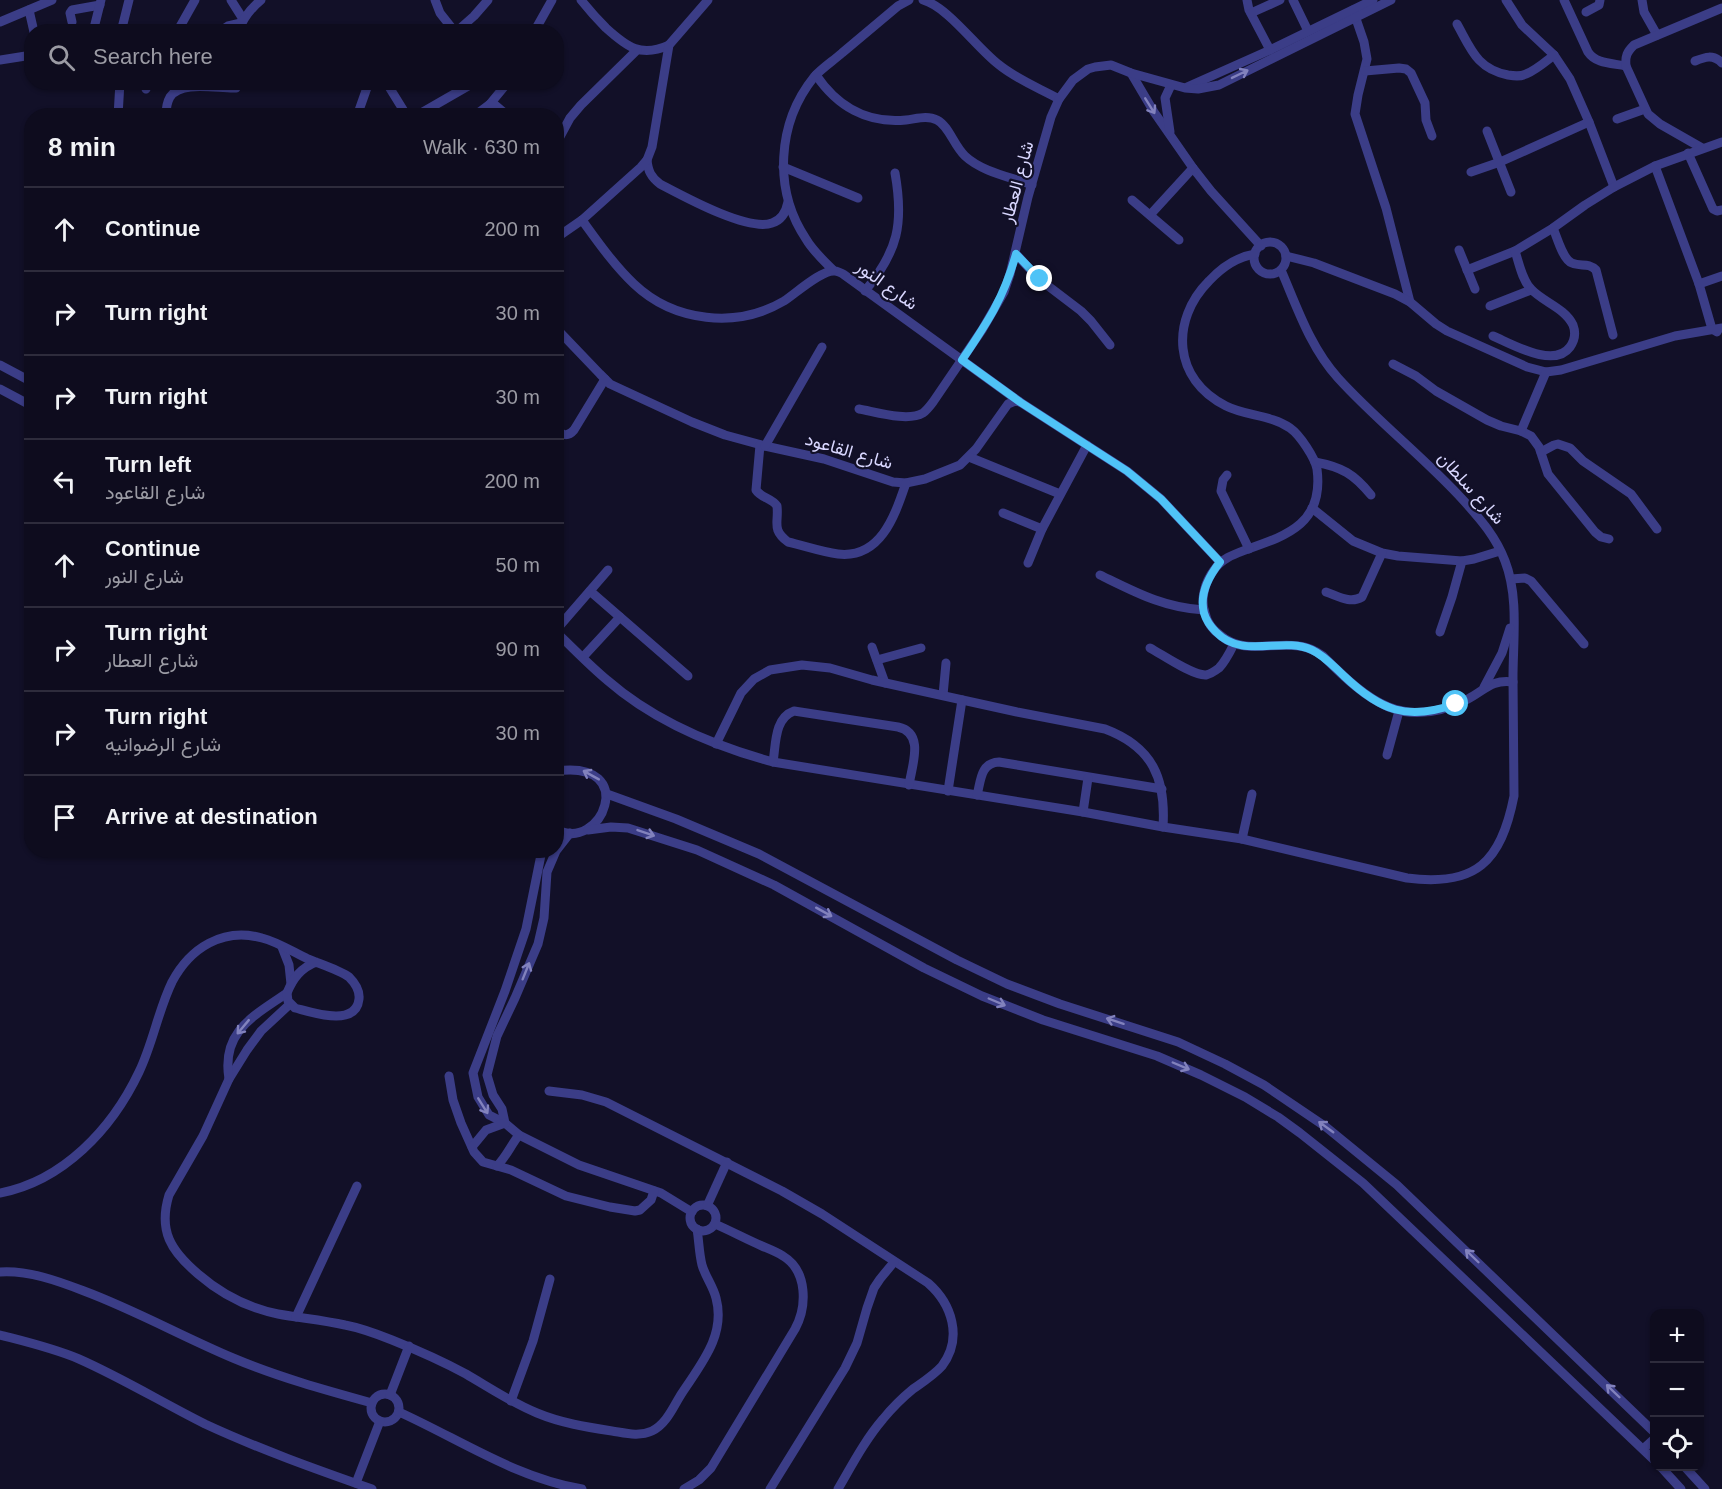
<!DOCTYPE html>
<meta charset="utf-8">
<style>
:root{--surface:#0e0c1e;--page:#1c1a2b;--text:#f1f3f6;--muted:#9b9ba4;--line:#2e2c3c}
body{margin:0;font-family:Helvetica,Vazirmatn,sans-serif;background:var(--page);color:var(--text)}
.controls{position:absolute;right:18px;bottom:18px;display:grid;overflow:hidden;border-radius:12px;box-shadow:0 2px 4px #0004}
.controls button{width:54px;height:54px;display:grid;place-items:center;padding:0;border:0;border-bottom:2px solid var(--line);background:var(--surface);color:var(--text);font:30px sans-serif}
.stop{position:absolute;width:18px;height:18px;margin:-14px;border:4px solid #4fc3f7;border-radius:50%;background:#fff}
.stop.end{background:#4fc3f7;border-color:#fff;box-shadow:0 2px 6px #0008}
.list{margin:0;padding:0;list-style:none}
h2{display:flex;justify-content:space-between;align-items:center;height:78px;margin:0;padding:0 24px;font-size:26px}
h2 small{font-size:20px;font-weight:400;color:var(--muted)}
.list li{display:grid;grid-template-columns:39px 1fr auto;gap:18px;align-items:center;box-sizing:border-box;height:84px;padding:0 24px;border-top:2px solid var(--line)}
.list b{display:block;font-size:22px;white-space:nowrap}
.list p{margin:0;font-size:20px;white-space:nowrap;color:var(--muted)}
.list em{font-size:20px;font-style:normal;color:var(--muted)}
.icon{flex:none;width:33px;height:33px;fill:none;stroke:currentColor;stroke-width:2;stroke-linecap:round;stroke-linejoin:round}
.map{position:relative;flex:none;width:1722px;height:1489px;overflow:hidden}
.search{position:absolute;background:var(--surface);box-shadow:0 2px 4px #0004;left:24px;top:24px;width:540px;height:66px;display:flex;align-items:center;gap:15px;box-sizing:border-box;padding:0 21px;border-radius:24px;color:var(--muted);font-size:22px}
.panel{position:absolute;background:var(--surface);box-shadow:0 2px 4px #0004;left:24px;top:108px;width:540px;height:750px;border-radius:24px}
.map>svg:first-child{display:block}
.lines{fill:none;stroke-linecap:round;stroke-linejoin:round}
.minor{stroke:#3b3d87;stroke-width:9}
.oneway{stroke:#8282bd}
.route{stroke:#4fc3f7;stroke-width:8}
.labels{text-anchor:middle;dominant-baseline:central;stroke-width:4.5;stroke-linejoin:round;paint-order:stroke}
.street-label{font-size:18px;fill:#d9d7ff;stroke:#121028}
</style>
<div class="map">
<svg width="1722" height="1489" viewBox="0 0 1722 1489">
<rect width="100%" height="100%" fill="#121028"/>
<g class="lines">
<g class="minor">
<polyline points="231,0 243,19"/>
<polyline points="435,0 440,13 455,32"/>
<path d="M581,0C589,10 597,19 606,28C627,47 641,58 669,45"/>
<path d="M923,0C948,7 976,47 998,64C1016,79 1039,88 1059,99"/>
<polyline points="1247,0 1249,10 1270,50"/>
<polyline points="1293,0 1308,31"/>
<polyline points="1506,0 1522,25 1554,55 1570,79 1589,122 1614,187"/>
<path d="M1564,0L1588,52C1596,64 1612,63 1626,66"/>
<polyline points="1642,0 1644,12 1657,35"/>
<polyline points="29,10 34,32"/>
<polyline points="1353,10 1364,42 1367,59 1358,95 1355,114 1386,208 1410,302"/>
<polyline points="1586,12 1599,5 1600,0"/>
<polyline points="1251,13 1280,0"/>
<polyline points="0,22 52,0"/>
<polyline points="72,22 70,13 72,10 100,5"/>
<path d="M1457,24C1471,49 1477,69 1508,75C1514,76 1520,77 1526,74C1536,70 1545,62 1554,55"/>
<polyline points="93,32 101,0"/>
<polyline points="121,32 129,0"/>
<polyline points="177,32 195,0"/>
<polyline points="219,32 228,26 241,23"/>
<path d="M238,32C243,18 250,9 261,0"/>
<polyline points="456,32 474,16 488,0"/>
<polyline points="534,32 552,0"/>
<polyline points="0,60 32,55"/>
<path d="M1695,61C1705,57 1713,54 1722,63"/>
<polyline points="1365,71 1399,68 1406,69 1411,73 1425,103 1426,120 1432,136"/>
<polyline points="1131,73 1154,112 1193,168 1211,191 1261,246"/>
<path d="M816,75C837,106 867,124 906,120C916,119 927,115 937,120C949,126 954,146 965,156C982,172 1011,177 1032,185"/>
<polyline points="386,82 407,116"/>
<polyline points="1187,87 1270,50 1373,0"/>
<polyline points="146,89 149,82"/>
<polyline points="490,104 508,82"/>
<polyline points="118,116 120,82"/>
<path d="M166,116C166,109 167,102 170,97C181,80 218,89 236,88L238,82"/>
<polyline points="357,116 369,82"/>
<polyline points="416,116 475,82"/>
<polyline points="474,116 490,104 495,105 508,116"/>
<polyline points="1617,119 1645,109"/>
<polyline points="1487,131 1511,192"/>
<polyline points="1170,132 1165,98 1171,85"/>
<polyline points="556,144 570,118 581,105 637,50"/>
<path d="M1702,148L1660,124L1648,114L1626,66C1625,56 1627,52 1634,45L1722,8"/>
<polyline points="1688,153 1713,209 1717,211 1722,210"/>
<path d="M647,160C648,171 651,177 660,184C683,196 748,232 772,223C782,220 786,212 788,202"/>
<polyline points="1655,166 1699,284 1712,329 1717,332"/>
<polyline points="783,167 858,198"/>
<polyline points="1471,172 1500,162 1589,122"/>
<polyline points="1132,200 1179,240"/>
<polyline points="1150,215 1193,168"/>
<path d="M582,220C598,242 614,265 634,284C674,322 737,329 784,301C795,294 822,269 835,271C836,271 842,273 843,274L1020,402"/>
<path d="M1553,228C1557,237 1563,260 1572,263C1581,267 1588,262 1596,270L1613,335"/>
<polyline points="556,238 582,220 641,167 647,160 652,147 669,45 708,0"/>
<circle cx="1270" cy="258" r="16"/>
<polyline points="1459,250 1475,289"/>
<polyline points="1016,254 1039,279 1081,311 1091,321 1110,345"/>
<path d="M1255,254C1236,257 1222,267 1209,281C1170,320 1173,380 1226,406C1246,416 1271,415 1290,428C1300,435 1315,458 1317,469C1324,522 1289,535 1248,549C1235,554 1222,558 1214,570C1205,582 1200,599 1205,613C1207,622 1213,630 1220,635C1243,655 1271,642 1299,646C1308,647 1316,651 1323,656C1368,701 1403,732 1468,699C1485,690 1492,679 1513,682"/>
<polyline points="1286,256 1314,263 1395,294 1410,302 1436,324 1447,331 1527,367 1546,372 1561,370 1675,336 1722,328"/>
<path d="M833,270C823,260 813,251 806,239C773,190 777,123 814,77C822,68 833,61 842,53C860,38 879,22 898,6L909,0"/>
<polyline points="1467,270 1515,251 1553,228 1585,205 1614,187 1655,166 1722,142"/>
<polyline points="1699,284 1722,276"/>
<path d="M865,291C898,251 904,224 895,173"/>
<polyline points="1490,306 1531,290"/>
<polyline points="556,328 600,374 610,384 692,422 725,435 765,446 824,459 893,482 906,483 925,479 960,465 976,449 1008,404 1015,401 1020,402 1127,471 1161,499 1220,562"/>
<path d="M1493,336C1512,344 1554,369 1570,347C1575,340 1576,333 1573,325C1565,308 1543,302 1531,289C1522,280 1519,263 1515,251"/>
<polyline points="1393,364 1416,376 1436,391 1487,420 1501,426 1521,431 1531,436 1539,447 1548,474 1595,532 1601,537 1609,539"/>
<polyline points="0,365 32,382"/>
<polyline points="0,389 32,406"/>
<path d="M859,409C876,412 908,422 923,413C927,410 930,406 933,402L982,330L1004,292L1010,274L1028,197L1051,117L1059,99L1073,80L1088,69L1095,67L1111,65L1131,73L1185,88L1198,89L1219,85L1391,0"/>
<path d="M556,431C563,435 568,437 574,430L605,379"/>
<polyline points="1521,431 1546,372"/>
<path d="M760,445L756,490C761,498 772,498 777,506C779,523 771,529 788,542C805,546 822,552 838,554C881,559 895,515 906,483"/>
<polyline points="765,446 822,347"/>
<polyline points="1541,452 1554,445 1558,444 1570,448 1583,461 1631,494 1657,529"/>
<polyline points="969,457 1060,494"/>
<path d="M1315,462C1342,467 1354,474 1371,495"/>
<polyline points="1227,475 1223,480 1221,491 1249,549"/>
<polyline points="1312,508 1353,541 1382,553 1398,556 1462,561 1474,559 1500,551"/>
<polyline points="1003,513 1042,529"/>
<polyline points="1028,563 1042,529 1087,445"/>
<path d="M1100,575C1135,592 1164,608 1204,610"/>
<polyline points="1511,579 1525,578 1531,581 1584,644"/>
<polyline points="590,591 688,676"/>
<path d="M1326,592C1338,596 1350,604 1362,597L1382,553"/>
<polyline points="556,630 608,570"/>
<path d="M556,632C573,648 589,665 607,680C654,721 714,746 773,762L1083,812L1163,827L1242,839L1407,878C1476,887 1501,862 1514,796C1514,756 1513,717 1513,678C1513,640 1519,597 1505,561C1496,537 1481,520 1464,501C1425,458 1377,421 1338,378C1310,347 1297,307 1281,270"/>
<polyline points="1440,632 1452,597 1462,561"/>
<polyline points="872,647 885,683"/>
<path d="M1150,648C1163,655 1193,676 1206,675C1211,674 1215,671 1219,668C1225,662 1230,652 1234,644"/>
<polyline points="583,657 620,617"/>
<polyline points="877,660 921,648"/>
<polyline points="1484,687 1502,653 1510,628"/>
<polyline points="943,695 946,663"/>
<path d="M716,744L741,693L754,679L770,670L802,665L830,668L872,680L908,688L1017,712L1105,729C1153,747 1166,779 1163,827"/>
<polyline points="1387,755 1399,711"/>
<path d="M773,762C776,745 774,718 794,711L898,727C925,733 912,765 909,785"/>
<path d="M556,771C641,759 601,855 556,829"/>
<polyline points="948,791 962,700"/>
<polyline points="607,794 676,819 759,854 957,960 1007,984 1060,1004 1178,1042 1225,1064 1264,1085 1326,1127 1397,1185 1654,1432"/>
<path d="M977,795C981,781 980,763 999,762L1162,789"/>
<polyline points="1083,812 1088,778"/>
<polyline points="588,830 611,827 628,828 697,850 774,885 924,968 982,996 1043,1020 1157,1056 1201,1075 1245,1097 1278,1117 1300,1133 1363,1183 1654,1460"/>
<polyline points="1242,839 1252,794"/>
<polyline points="542,850 526,929 505,991 473,1073 478,1097 489,1115 505,1123 519,1135 579,1165 661,1193 692,1212"/>
<polyline points="282,947 289,965 291,984"/>
<path d="M290,1004L261,1031L247,1050L229,1079L203,1136L169,1195C158,1231 171,1251 198,1274C220,1293 248,1308 278,1314C300,1318 323,1320 345,1325C361,1328 377,1334 392,1340C417,1350 442,1361 466,1374C490,1388 512,1403 537,1413C561,1423 586,1427 612,1431C625,1433 639,1437 652,1431C667,1424 674,1405 682,1393C701,1364 726,1335 716,1298C713,1286 705,1276 702,1265C699,1253 699,1241 697,1229"/>
<polyline points="449,1076 453,1100 461,1123 474,1152 483,1162 511,1170 566,1196 610,1207 635,1211 640,1210 651,1200 654,1191"/>
<path d="M229,1079C221,1031 254,1016 287,993"/>
<path d="M549,1091L582,1095L606,1102L782,1191L822,1214L928,1283C952,1304 963,1338 942,1366C934,1375 923,1382 913,1389C902,1398 892,1408 883,1419C865,1440 852,1465 838,1489"/>
<polyline points="505,1123 502,1109 493,1095 487,1075 497,1036 515,998 538,944 544,918 547,872 556,851 570,833"/>
<polyline points="472,1147 486,1130 505,1123"/>
<path d="M497,1166C506,1157 511,1145 519,1135"/>
<path d="M0,1193C63,1181 112,1129 139,1072C153,1043 158,1011 172,982C190,948 223,927 262,938C278,942 293,952 308,959C320,964 339,970 349,977C355,983 360,990 359,999C356,1028 311,1012 295,1008L288,1001L287,993C293,978 301,968 316,962"/>
<circle cx="703" cy="1218" r="13"/>
<polyline points="707,1206 727,1162"/>
<path d="M0,1272C28,1270 58,1281 84,1291C135,1310 183,1337 233,1358C278,1377 325,1390 372,1403"/>
<polyline points="296,1317 357,1186"/>
<path d="M0,1335C27,1342 53,1348 79,1359C122,1378 163,1403 205,1424C259,1449 315,1469 372,1489"/>
<circle cx="385" cy="1408" r="14"/>
<polyline points="390,1395 409,1346"/>
<polyline points="511,1401 533,1341 550,1279"/>
<path d="M399,1412C459,1439 516,1478 582,1489"/>
<polyline points="1643,1449 1654,1439"/>
<polyline points="1660,1466 1681,1489"/>
<polyline points="1684,1466 1705,1489"/>
<polyline points="356,1483 380,1421"/>
<path d="M684,1489L699,1480L711,1468L795,1329C807,1307 808,1271 783,1256C777,1252 769,1249 762,1246C746,1239 731,1231 715,1224"/>
<polyline points="770,1489 845,1368 857,1343 867,1308 874,1288 880,1279 894,1262"/>
</g>
</g>
<defs><path id="oneway-shaft" d="M-6 0H5M1.5-3L5.5 0L1.5 3" fill="none" stroke-width="1.6" stroke-linecap="round" stroke-linejoin="round" transform="scale(1.5)"/></defs>
<g class="oneway">
<use href="#oneway-shaft" transform="translate(1240 74) rotate(-26)"/>
<use href="#oneway-shaft" transform="translate(1150 106) rotate(58)"/>
<use href="#oneway-shaft" transform="translate(591 775) rotate(-151)"/>
<use href="#oneway-shaft" transform="translate(646 833) rotate(19)"/>
<use href="#oneway-shaft" transform="translate(824 912) rotate(29)"/>
<use href="#oneway-shaft" transform="translate(526 971) rotate(-68)"/>
<use href="#oneway-shaft" transform="translate(997 1002) rotate(23)"/>
<use href="#oneway-shaft" transform="translate(1115 1021) rotate(-162)"/>
<use href="#oneway-shaft" transform="translate(243 1027) rotate(130)"/>
<use href="#oneway-shaft" transform="translate(1181 1066) rotate(23)"/>
<use href="#oneway-shaft" transform="translate(483 1106) rotate(58)"/>
<use href="#oneway-shaft" transform="translate(1326 1127) rotate(-144)"/>
<use href="#oneway-shaft" transform="translate(1472 1256) rotate(-136)"/>
<use href="#oneway-shaft" transform="translate(1613 1391) rotate(-136)"/>
</g>
<g class="lines">
<path class="route" d="M1040,279L1016,254C1004,298 987,323 962,360L1020,402L1127,471L1161,499L1220,562C1209,576 1199,594 1204,613C1206,620 1211,627 1216,632C1243,660 1281,636 1312,650C1325,656 1334,667 1344,676C1381,711 1407,721 1456,704"/>
</g>
<g class="labels">
<g class="street-label">
<text transform="translate(1017 182) rotate(-75)">شارع العطار</text>
<text transform="translate(887 285) rotate(36)">شارع النور</text>
<text transform="translate(849 451) rotate(16)">شارع القاعود</text>
<text transform="translate(1471 488) rotate(48)">شارع سلطان</text>
</g>
</g>
</svg>
<div class="controls">
<button>+</button>
<button>−</button>
<button><svg class="icon" aria-label="locate" viewBox="0 0 24 24"><circle cx="12" cy="12" r="6"/><path d="M12 2v4M12 18v4M2 12h4M18 12h4"/></svg></button>
</div>
<div class="stop" style="left:1456px;top:704px"></div>
<div class="stop end" style="left:1040px;top:279px"></div>
<div class="search"><svg class="icon" aria-label="search" viewBox="0 0 24 24"><circle cx="10" cy="10" r="6"/><path d="M15 15l6 6"/></svg>Search here</div>
<section class="panel">
<h2>8 min<small>Walk · 630 m</small></h2>
<ul class="list">
<li><svg class="icon" aria-label="ahead" viewBox="0 0 24 24"><path d="M12 20V5M6 11l6-6 6 6"/></svg><div><b>Continue</b></div><em>200 m</em></li>
<li><svg class="icon" aria-label="right" viewBox="0 0 24 24"><path d="M7 20v-9h11M14 6l5 5-5 5"/></svg><div><b>Turn right</b></div><em>30 m</em></li>
<li><svg class="icon" aria-label="right" viewBox="0 0 24 24"><path d="M7 20v-9h11M14 6l5 5-5 5"/></svg><div><b>Turn right</b></div><em>30 m</em></li>
<li><svg class="icon" aria-label="left" viewBox="0 0 24 24"><path d="M17 20v-9H6M10 6l-5 5 5 5"/></svg><div><b>Turn left</b><p>شارع القاعود</p></div><em>200 m</em></li>
<li><svg class="icon" aria-label="ahead" viewBox="0 0 24 24"><path d="M12 20V5M6 11l6-6 6 6"/></svg><div><b>Continue</b><p>شارع النور</p></div><em>50 m</em></li>
<li><svg class="icon" aria-label="right" viewBox="0 0 24 24"><path d="M7 20v-9h11M14 6l5 5-5 5"/></svg><div><b>Turn right</b><p>شارع العطار</p></div><em>90 m</em></li>
<li><svg class="icon" aria-label="right" viewBox="0 0 24 24"><path d="M7 20v-9h11M14 6l5 5-5 5"/></svg><div><b>Turn right</b><p>شارع الرضوانيه</p></div><em>30 m</em></li>
<li><svg class="icon" aria-label="arrive" viewBox="0 0 24 24"><path d="M6 21V4h12l-3 4 3 4H6"/></svg><div><b>Arrive at destination</b></div></li>
</ul>
</section>
</div>
